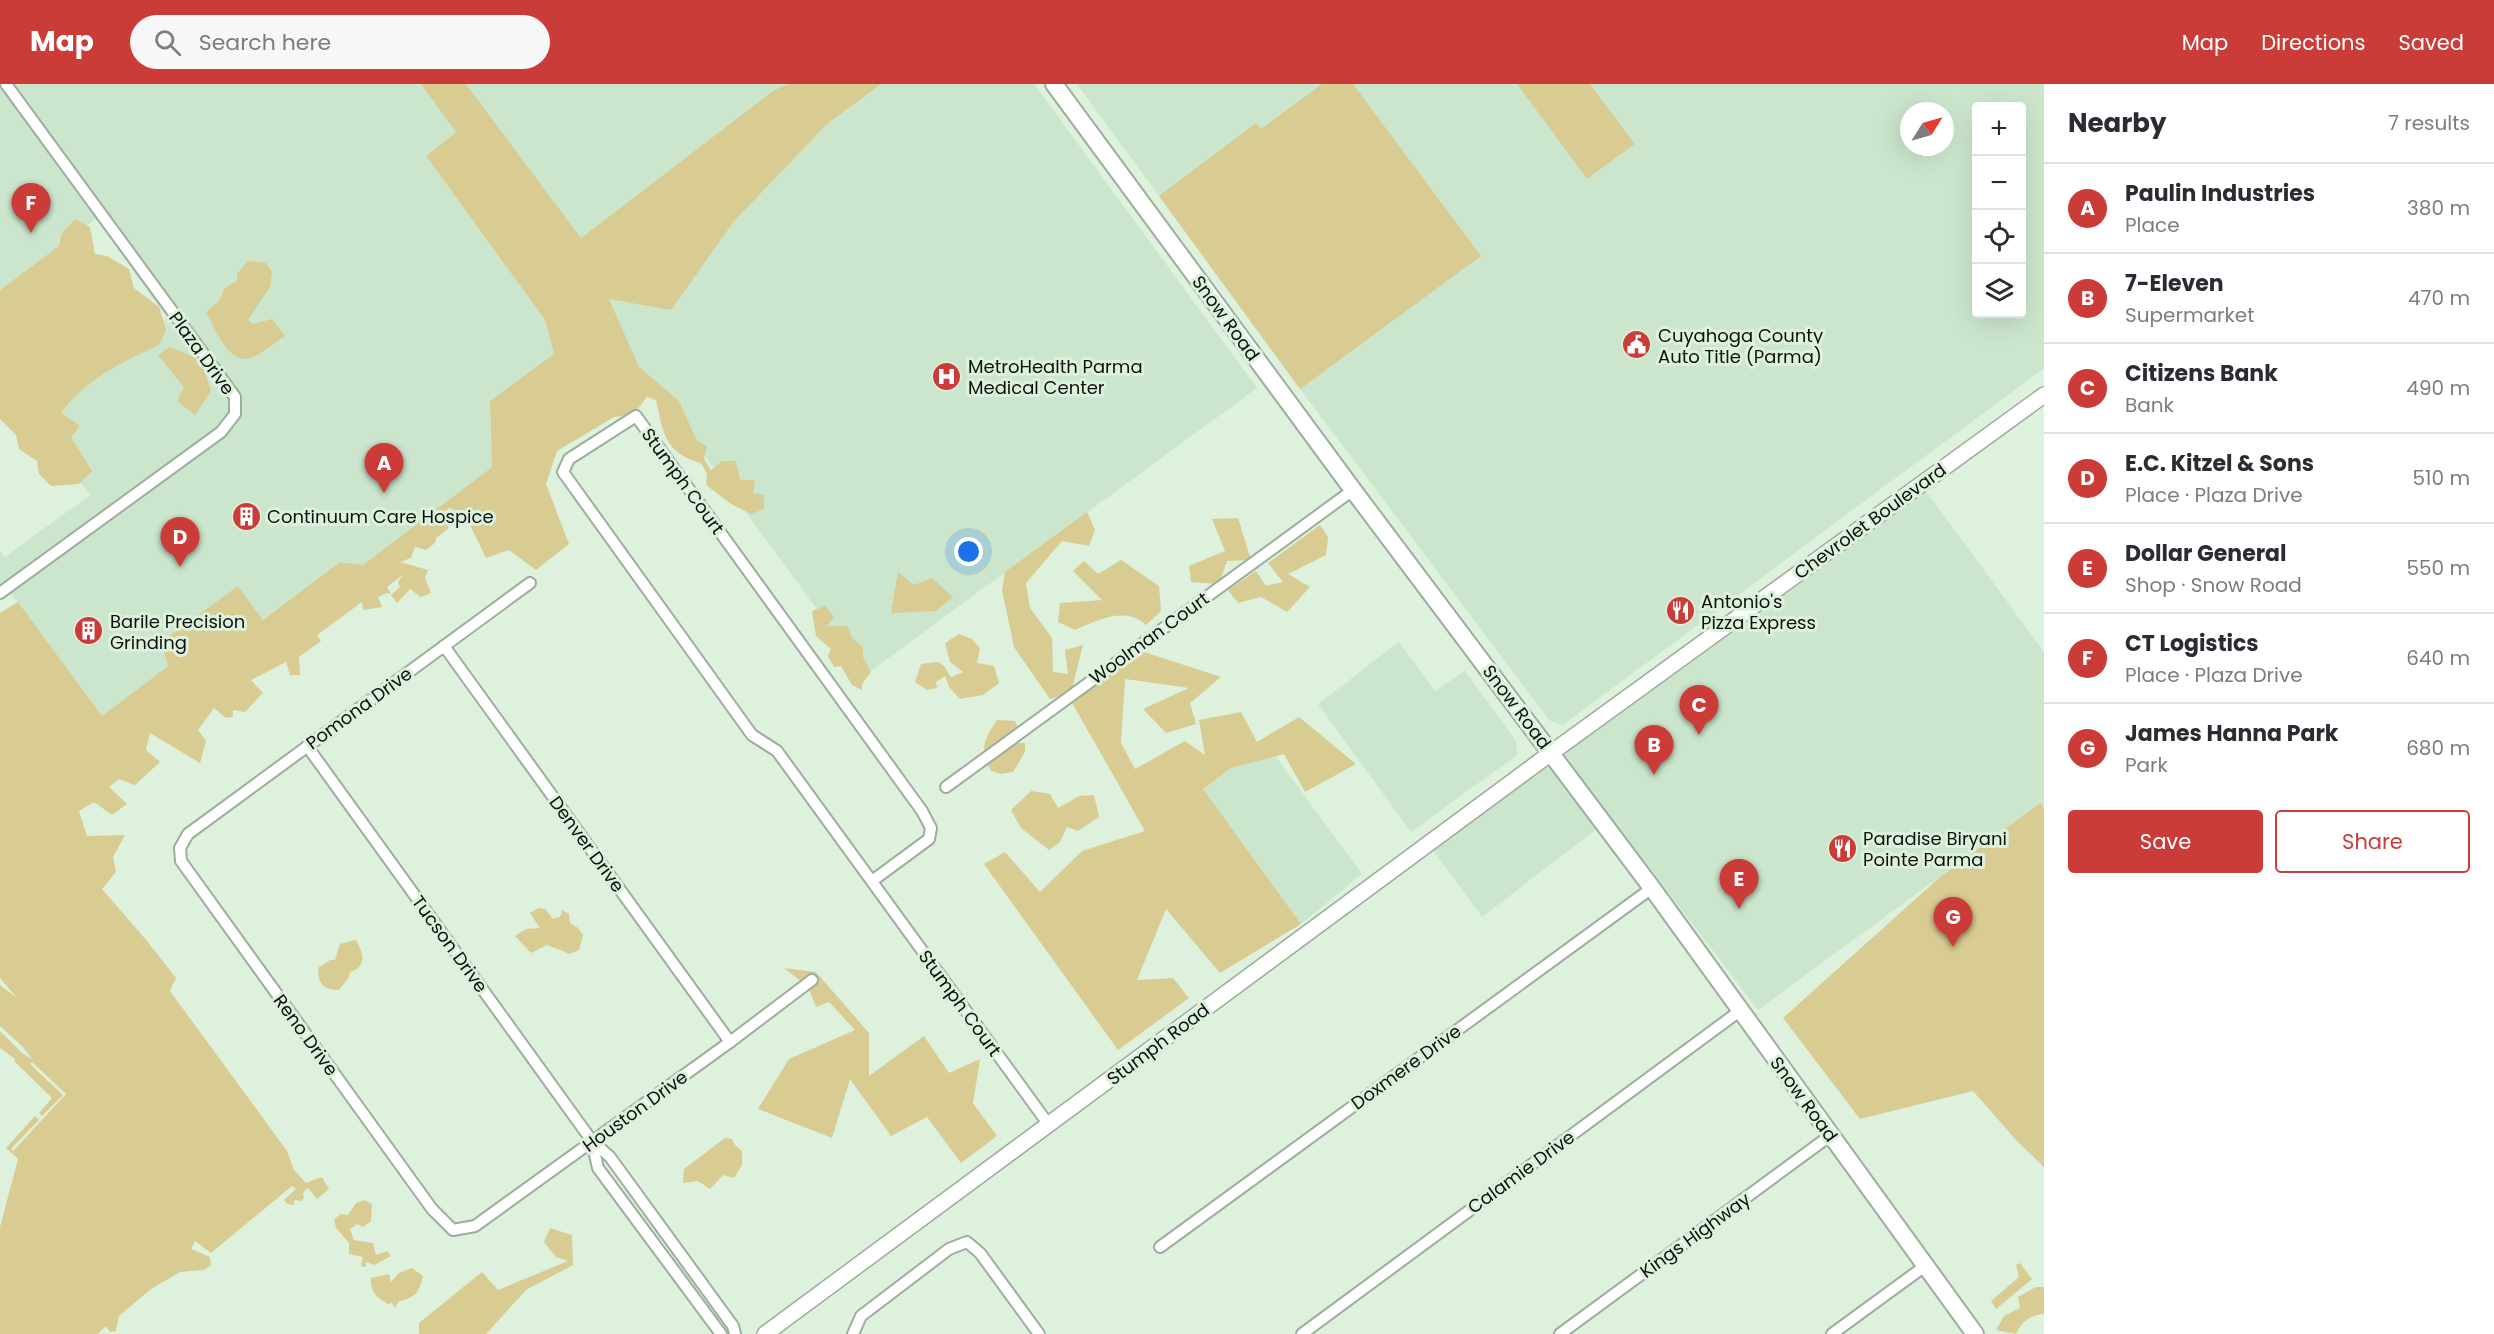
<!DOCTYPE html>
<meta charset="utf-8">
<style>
:root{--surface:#fff;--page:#f7f7f7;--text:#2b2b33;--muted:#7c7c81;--line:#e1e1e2;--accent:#cb3c39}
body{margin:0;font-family:Poppins,sans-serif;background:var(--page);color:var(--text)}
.controls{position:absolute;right:18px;top:18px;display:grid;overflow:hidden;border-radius:6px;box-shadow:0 6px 24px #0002}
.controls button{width:54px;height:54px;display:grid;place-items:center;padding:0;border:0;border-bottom:2px solid var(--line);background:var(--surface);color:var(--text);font:30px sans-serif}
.compass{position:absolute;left:1900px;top:18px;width:54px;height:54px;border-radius:50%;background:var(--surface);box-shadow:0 6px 24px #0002;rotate:53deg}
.you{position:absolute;left:969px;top:468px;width:21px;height:21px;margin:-15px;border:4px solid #fff;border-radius:50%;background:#1a73e8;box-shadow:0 0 0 9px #1a73e833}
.badge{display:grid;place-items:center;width:39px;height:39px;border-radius:50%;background:var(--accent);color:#fff;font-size:20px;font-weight:700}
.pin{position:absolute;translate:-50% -50px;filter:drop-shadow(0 2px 3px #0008)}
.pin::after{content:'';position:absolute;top:32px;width:21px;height:18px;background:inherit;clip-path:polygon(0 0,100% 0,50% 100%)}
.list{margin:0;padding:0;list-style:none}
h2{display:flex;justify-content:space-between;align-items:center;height:78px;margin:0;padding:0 24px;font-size:26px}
h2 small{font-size:20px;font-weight:400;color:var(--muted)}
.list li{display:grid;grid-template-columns:39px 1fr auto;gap:18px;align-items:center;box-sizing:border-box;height:90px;padding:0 24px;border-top:2px solid var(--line)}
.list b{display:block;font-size:22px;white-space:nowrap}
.list p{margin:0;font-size:20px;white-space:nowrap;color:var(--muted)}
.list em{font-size:20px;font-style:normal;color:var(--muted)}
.actions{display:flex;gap:12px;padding:18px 24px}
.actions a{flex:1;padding:14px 0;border:2px solid var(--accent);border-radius:6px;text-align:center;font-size:21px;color:var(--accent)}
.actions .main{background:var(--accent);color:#fff}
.icon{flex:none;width:33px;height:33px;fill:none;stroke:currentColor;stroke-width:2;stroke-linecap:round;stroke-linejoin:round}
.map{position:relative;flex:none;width:2044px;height:1250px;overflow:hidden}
header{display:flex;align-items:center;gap:36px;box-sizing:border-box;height:84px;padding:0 30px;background:var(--accent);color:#fff}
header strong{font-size:28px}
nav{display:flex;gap:33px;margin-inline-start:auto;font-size:21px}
.search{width:420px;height:54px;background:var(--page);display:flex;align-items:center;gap:15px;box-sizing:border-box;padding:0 21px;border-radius:33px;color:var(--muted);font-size:22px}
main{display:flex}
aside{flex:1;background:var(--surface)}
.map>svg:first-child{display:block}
.built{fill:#cce6cd;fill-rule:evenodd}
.green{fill:#d8cc93}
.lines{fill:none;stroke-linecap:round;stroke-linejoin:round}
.street-casing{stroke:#9cae9c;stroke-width:14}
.secondary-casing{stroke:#9cae9c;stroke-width:18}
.primary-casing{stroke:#9cae9c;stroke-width:20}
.street{stroke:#fff;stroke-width:10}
.secondary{stroke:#fff;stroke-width:15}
.primary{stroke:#fff;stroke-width:16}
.labels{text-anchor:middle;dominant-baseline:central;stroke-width:6;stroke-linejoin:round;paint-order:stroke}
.street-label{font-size:18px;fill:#0b120b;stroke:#ddf1dd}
.poi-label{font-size:18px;fill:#0b120b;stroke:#ddf1dd;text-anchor:start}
</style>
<header>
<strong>Map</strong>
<div class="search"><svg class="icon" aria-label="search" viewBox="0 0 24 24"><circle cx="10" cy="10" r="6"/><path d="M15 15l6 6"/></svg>Search here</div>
<nav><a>Map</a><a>Directions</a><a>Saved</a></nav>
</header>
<main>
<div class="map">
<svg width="2044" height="1250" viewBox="0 0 2044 1250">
<rect width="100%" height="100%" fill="#ddf1dd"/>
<g class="built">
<polygon points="0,0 421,0 456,48 426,72 545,236 554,270 490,317 492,383 363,481 340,478 263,536 238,502 168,582 102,632 4,500 0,503 0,467 5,473 90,411 34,334 167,234 96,135 0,206"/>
<polygon points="466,0 789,0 774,6 581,154"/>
<polygon points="854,0 1034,0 1257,304 865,591 579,200"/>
<path d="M1077,0H1517L1587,95L1635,60L1590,0H2044V284L1563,641L1550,637L1300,305ZM1976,22H2022V230H1976ZM1909,27H1945V63H1909Z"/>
<polygon points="1926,407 2044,568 2044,724 2040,719 1758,926 1561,667"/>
<polygon points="1399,558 1435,607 1465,587 1516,657 1517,671 1411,748 1318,620"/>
<polygon points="1265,658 1362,790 1301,840 1203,705"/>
<polygon points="1548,678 1598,744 1482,833 1432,765"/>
</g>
<g class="green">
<path d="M421,0H466L581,154L774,6L789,0H881L827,40L734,137L671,226L609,215L639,283L679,317L697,357L707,362L704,375L711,386L722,377H736L740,396H755L753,409L764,411V425L751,430L731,420L706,401L707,390L701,379C665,370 663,348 656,316L647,313L633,331L614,333L557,367L546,400L569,460L536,486L509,466L486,474L466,433L450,424L443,428L450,434L448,445L436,454L435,459L426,466L415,463L411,474L400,478L428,486L425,494L431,509L421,513L410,505L397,519L391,511L400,503L398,498L404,490L387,503L391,510L387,509L378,513L382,523L363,526L362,518L317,551L321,557L299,573L300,591H290L286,578L251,596L263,609L245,628L233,626V633L226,634L214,624L198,646L206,657L200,679L150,649L146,666L160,678L135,701L119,695L109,703L127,720L112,731L94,718L79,727L87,752L125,751L113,773L116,788L102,805L147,857L176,894L170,907L287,1067L294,1086L306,1099L322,1093L329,1105L317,1115L308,1104L303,1109L304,1114L301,1117L294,1116V1121L287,1120L284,1116L296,1105L292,1102L211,1169L195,1157L191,1165L210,1173L211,1181L204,1186L180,1188L151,1205L119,1232L116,1247L110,1248L106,1242L98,1250H0V1143L18,1075L6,1064L35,1032L39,1036L11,1065L13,1067L66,1010L32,978L30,980L63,1011L42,1032L39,1029L52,1014L14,977L15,975L0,964V947L22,969L33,976L22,962L0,942V901L17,914L0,894V529L18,518L102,632L168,582L161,558L238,502L263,536L340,478L363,481L492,383L490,317L554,270L545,236L426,72L456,48Z"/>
<polygon points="1322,0 1353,0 1481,172 1300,305 1159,112 1256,39 1261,45"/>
<polygon points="1517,0 1590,0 1635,60 1587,95"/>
<path d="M75,135L90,143L95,170L107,172L129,185L134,204L159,223L166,246L159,261C122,278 86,295 61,329L80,342L71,353L92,387L79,400L51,402L39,390L37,377L19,365L16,351L0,335V206L59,162L62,149Z"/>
<path d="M248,177L266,179L272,188L270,203L248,236L253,240L272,235L285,252C275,258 264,268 253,273C229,284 215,244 206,228L219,217L225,204L237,197V190Z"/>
<polygon points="170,263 201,276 211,307 195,331 177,317 184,303 158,271"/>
<polygon points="1087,428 1095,446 1089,462 1062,457 1026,499 1030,524 1052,554 1053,588 1068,590 1065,566 1083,561 1071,609 1050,615 1014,563 1002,506 1005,488"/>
<polygon points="1238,434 1251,476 1227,477 1219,500 1191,498 1189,482 1225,467 1212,435"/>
<polygon points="1320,441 1328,453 1326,471 1288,490 1310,503 1287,528 1261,513 1238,519 1228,506 1256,487 1266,502 1283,498 1268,479"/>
<path d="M1121,476L1159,502L1161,527L1146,541C1125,522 1098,536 1075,546L1058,538L1060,519L1102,516L1073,487L1084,477L1098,490Z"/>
<polygon points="898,488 914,501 932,494 953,513 936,527 891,529"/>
<polygon points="825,522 834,533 827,542 847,542 852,554 863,563 863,573 871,588 862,600 862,606 852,601 841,582 834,583 828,572 831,565 816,552 812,527"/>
<polygon points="959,550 972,555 980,564 977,579 994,582 999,599 983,611 960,615 949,603 945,592 936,598 937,604 927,606 915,598 921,580 938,578 944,582 951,593 963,588 950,578 945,559"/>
<polygon points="1141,567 1221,593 1190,619 1196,640 1166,649 1143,625 1189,604 1125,595 1121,659 1135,685 1185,657 1205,671 1199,636 1241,628 1257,658 1299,633 1356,680 1305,708 1284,670 1231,684 1203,705 1301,840 1220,889 1166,825 1137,896 1173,894 1189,914 1118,966 984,780 1005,768 1040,808 1082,767 1145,747 1071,617"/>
<path d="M997,636L1015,637L1021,650L1011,659H1025V668L1013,688L1001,690L991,687C979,664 984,656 997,636Z"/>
<polygon points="1031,707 1050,710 1058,724 1079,712 1094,711 1099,733 1078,747 1067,743 1060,758 1049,766 1021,744 1011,726"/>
<polygon points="2040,719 2044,724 2044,1083 2017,1057 1973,1007 1860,1035 1783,934 1940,793"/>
<polygon points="539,824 545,825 553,835 560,833 562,826 569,830 570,839 578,844 583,851 579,866 570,870 547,861 531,869 515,852 526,845 540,844 530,829"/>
<path d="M356,856C363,869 368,882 350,888L349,893L339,906C323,906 318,899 318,884L330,876H335L340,860Z"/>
<polygon points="784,884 816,888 869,949 869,992 924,952 949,989 980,975 973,1019 997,1052 961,1079 927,1033 891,1052 850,995 832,1054 758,1025 789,975 855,946 829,918 816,923 808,903"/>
<polygon points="725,1054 732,1055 735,1061 742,1067 742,1081 734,1094 723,1091 710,1105 698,1097 683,1099 684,1085"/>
<polygon points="364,1116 372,1120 371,1137 363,1143 357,1140 350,1145 354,1156 373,1159 376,1171 387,1167 391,1172 374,1181 366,1178 366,1183 361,1182 363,1173 349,1170 349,1159 336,1144 334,1135 341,1130 348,1131 356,1119"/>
<polygon points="550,1144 572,1151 573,1181 526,1206 486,1250 419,1250 419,1239 482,1188 498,1206 568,1177 556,1173 544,1158"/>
<polygon points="2020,1179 2032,1195 1996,1225 1991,1217 2019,1193 2016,1181"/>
<path d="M412,1184L423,1192C419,1208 416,1214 399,1217L395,1224L391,1218L389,1221C377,1213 370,1209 371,1194L389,1190L391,1198L399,1189Z"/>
<path d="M2036,1203H2044V1230C2030,1231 2022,1237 2016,1250L1996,1246L2004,1232L2020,1224L2018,1213Z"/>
</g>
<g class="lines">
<defs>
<g id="street">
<polyline points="530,499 188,750 180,764 181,777 432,1125 453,1146 475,1142 730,958 812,896"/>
<polyline points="0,509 221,348 235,330 235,313 6,0"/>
<polyline points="444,562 730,958"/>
<polyline points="307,662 592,1057 610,1073 733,1242 735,1250"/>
<polyline points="946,703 1353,406"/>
<polyline points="872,797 929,755 931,744 922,727 636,332 569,375 563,388 752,651 777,667 1049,1041"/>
<polyline points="592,1058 598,1084 721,1250"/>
<polyline points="1160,1163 1652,804"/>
<polyline points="853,1250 861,1232 949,1165 967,1158 980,1169 1039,1250"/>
<polyline points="1302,1250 1741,926"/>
<polyline points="1560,1250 1831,1051"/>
<polyline points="1832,1250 1925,1182"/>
</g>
<polyline id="secondary" points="765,1250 1551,669 2044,311"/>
<polyline id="primary" points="1054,0 1353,406 1652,804 1975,1250"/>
</defs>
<use href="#street" class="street-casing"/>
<use href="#secondary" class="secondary-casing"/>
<use href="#primary" class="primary-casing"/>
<use href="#street" class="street"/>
<use href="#secondary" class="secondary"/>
<use href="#primary" class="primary"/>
</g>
<defs>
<symbol id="civic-disc" viewBox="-11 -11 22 22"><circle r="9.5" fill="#cb3c39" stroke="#ddf1dd"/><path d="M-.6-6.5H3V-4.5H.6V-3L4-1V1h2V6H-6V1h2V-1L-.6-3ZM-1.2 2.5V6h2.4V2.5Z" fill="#fff"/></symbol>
<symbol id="hospital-disc" viewBox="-11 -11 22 22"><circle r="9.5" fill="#cb3c39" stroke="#ddf1dd"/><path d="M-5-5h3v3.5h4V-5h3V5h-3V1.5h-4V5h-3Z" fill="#fff"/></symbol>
<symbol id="building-disc" viewBox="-11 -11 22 22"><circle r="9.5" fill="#cb3c39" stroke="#ddf1dd"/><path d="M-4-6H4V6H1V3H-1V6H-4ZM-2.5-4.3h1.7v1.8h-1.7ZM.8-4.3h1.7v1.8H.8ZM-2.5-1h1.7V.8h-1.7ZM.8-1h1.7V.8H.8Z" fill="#fff"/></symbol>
<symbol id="restaurant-disc" viewBox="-11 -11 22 22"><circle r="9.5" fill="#cb3c39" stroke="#ddf1dd"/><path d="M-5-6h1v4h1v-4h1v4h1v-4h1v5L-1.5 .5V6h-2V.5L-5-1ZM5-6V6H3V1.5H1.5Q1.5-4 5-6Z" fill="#fff"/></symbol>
</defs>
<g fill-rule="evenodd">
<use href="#civic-disc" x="1620" y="244" width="33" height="33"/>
<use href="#hospital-disc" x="930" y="276" width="33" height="33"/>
<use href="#building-disc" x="230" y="416" width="33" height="33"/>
<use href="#restaurant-disc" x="1664" y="510" width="33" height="33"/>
<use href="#building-disc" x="72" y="530" width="33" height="33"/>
<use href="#restaurant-disc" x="1826" y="748" width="33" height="33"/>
</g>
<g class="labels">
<g class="street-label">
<text transform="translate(1226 234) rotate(54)">Snow Road</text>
<text transform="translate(202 269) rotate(54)">Plaza Drive</text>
<text transform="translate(683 397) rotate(54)">Stumph Court</text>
<text transform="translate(1870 437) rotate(-36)">Chevrolet Boulevard</text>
<text transform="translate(1149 554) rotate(-36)">Woolman Court</text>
<text transform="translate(1517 623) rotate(53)">Snow Road</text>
<text transform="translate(359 624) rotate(-36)">Pomona Drive</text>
<text transform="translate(587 760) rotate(54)">Denver Drive</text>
<text transform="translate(450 860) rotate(54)">Tucson Drive</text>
<text transform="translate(960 919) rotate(54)">Stumph Court</text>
<text transform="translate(306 951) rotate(54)">Reno Drive</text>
<text transform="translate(1158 960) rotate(-37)">Stumph Road</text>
<text transform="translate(1406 983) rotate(-36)">Doxmere Drive</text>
<text transform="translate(1804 1015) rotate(54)">Snow Road</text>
<text transform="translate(635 1027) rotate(-36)">Houston Drive</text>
<text transform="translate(1521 1088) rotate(-36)">Calamie Drive</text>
<text transform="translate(1695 1151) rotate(-36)">Kings Highway</text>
</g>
<g class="poi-label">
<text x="1658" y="251">Cuyahoga County<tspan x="1658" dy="21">Auto Title (Parma)</tspan></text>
<text x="968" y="282">MetroHealth Parma<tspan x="968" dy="21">Medical Center</tspan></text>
<text x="267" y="432">Continuum Care Hospice</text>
<text x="1701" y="517">Antonio's<tspan x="1701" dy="21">Pizza Express</tspan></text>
<text x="110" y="537">Barile Precision<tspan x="110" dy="21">Grinding</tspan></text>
<text x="1863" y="754">Paradise Biryani<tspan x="1863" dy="21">Pointe Parma</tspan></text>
</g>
</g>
</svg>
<div class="controls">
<button>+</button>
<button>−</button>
<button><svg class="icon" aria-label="locate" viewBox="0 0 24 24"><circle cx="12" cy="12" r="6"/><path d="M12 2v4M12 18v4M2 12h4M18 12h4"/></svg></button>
<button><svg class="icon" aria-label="layers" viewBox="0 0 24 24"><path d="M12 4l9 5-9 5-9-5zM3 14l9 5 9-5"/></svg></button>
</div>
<svg class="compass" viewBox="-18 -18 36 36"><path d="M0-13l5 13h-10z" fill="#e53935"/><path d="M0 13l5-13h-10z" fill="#7c7c81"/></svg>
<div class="you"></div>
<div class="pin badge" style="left:384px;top:409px">A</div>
<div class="pin badge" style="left:1654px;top:691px">B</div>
<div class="pin badge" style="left:1699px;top:651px">C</div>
<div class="pin badge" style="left:180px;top:483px">D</div>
<div class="pin badge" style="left:1739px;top:825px">E</div>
<div class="pin badge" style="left:31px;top:149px">F</div>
<div class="pin badge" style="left:1953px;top:863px">G</div>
</div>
<aside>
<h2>Nearby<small>7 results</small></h2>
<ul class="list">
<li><span class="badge">A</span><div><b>Paulin Industries</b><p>Place</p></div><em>380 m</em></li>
<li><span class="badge">B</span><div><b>7-Eleven</b><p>Supermarket</p></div><em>470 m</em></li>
<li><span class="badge">C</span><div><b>Citizens Bank</b><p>Bank</p></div><em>490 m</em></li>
<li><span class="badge">D</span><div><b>E.C. Kitzel &amp; Sons</b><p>Place · Plaza Drive</p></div><em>510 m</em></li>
<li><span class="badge">E</span><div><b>Dollar General</b><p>Shop · Snow Road</p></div><em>550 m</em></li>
<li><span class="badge">F</span><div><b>CT Logistics</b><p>Place · Plaza Drive</p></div><em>640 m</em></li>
<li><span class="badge">G</span><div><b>James Hanna Park</b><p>Park</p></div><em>680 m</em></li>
</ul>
<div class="actions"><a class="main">Save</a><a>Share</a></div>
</aside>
</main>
